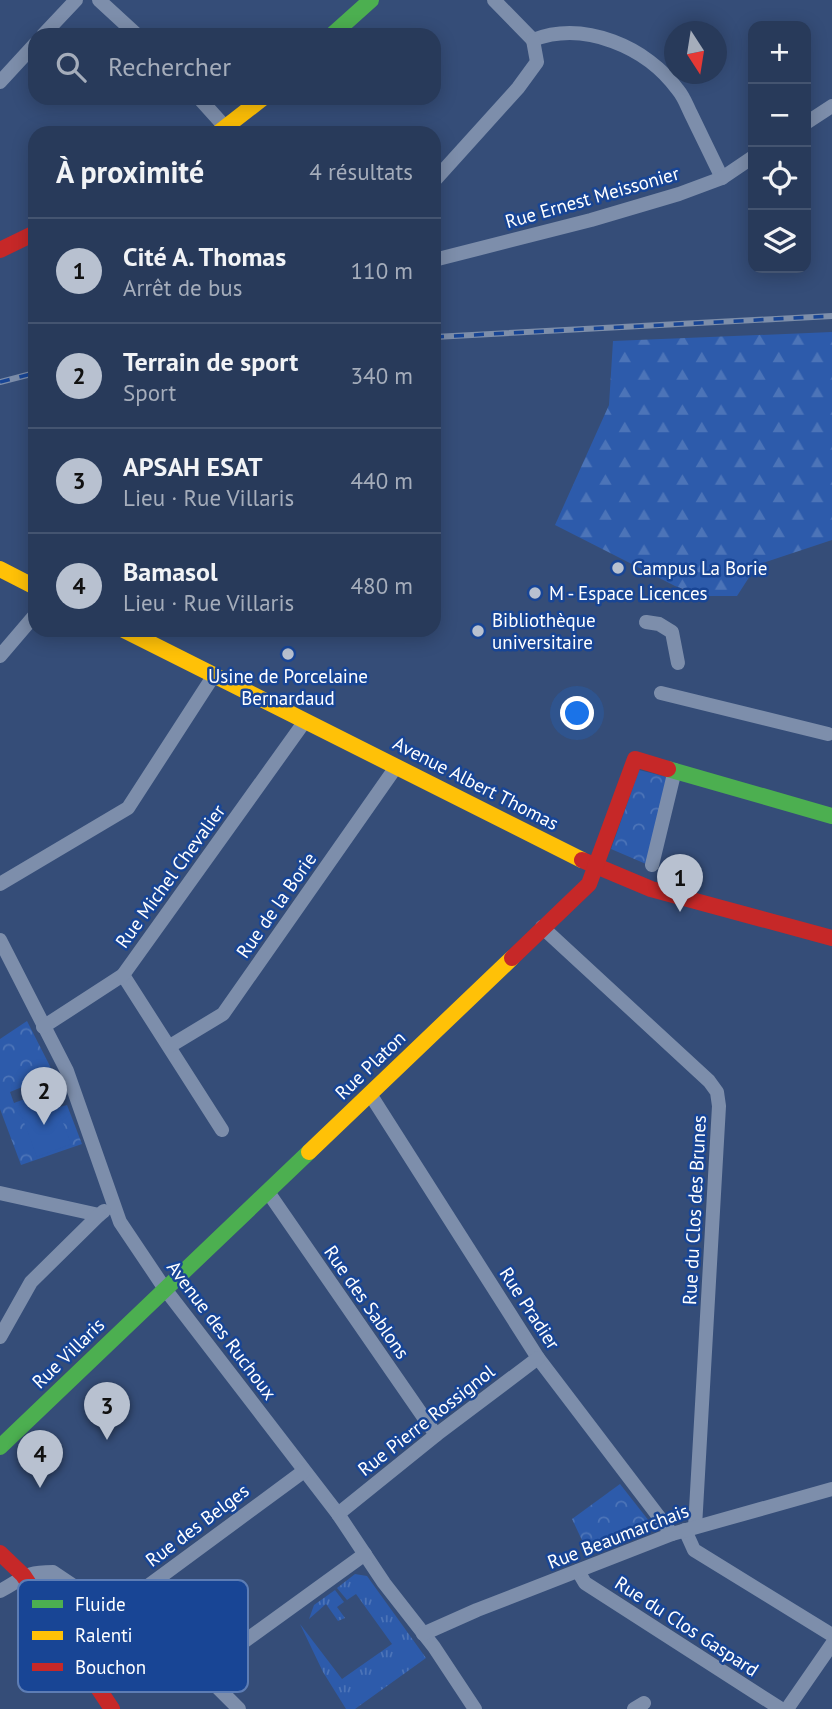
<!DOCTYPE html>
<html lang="fr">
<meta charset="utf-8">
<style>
:root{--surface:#283a5a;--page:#344563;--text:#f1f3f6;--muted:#a5adbb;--line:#445470;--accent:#b8c1d0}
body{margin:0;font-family:"PT Sans",sans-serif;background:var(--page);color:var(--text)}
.controls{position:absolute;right:21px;top:21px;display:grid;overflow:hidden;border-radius:14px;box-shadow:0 4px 18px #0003}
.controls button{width:63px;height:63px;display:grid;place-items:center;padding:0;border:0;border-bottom:2px solid var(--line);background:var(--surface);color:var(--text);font:35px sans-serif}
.compass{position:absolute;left:664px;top:21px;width:63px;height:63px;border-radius:50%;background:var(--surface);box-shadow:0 4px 18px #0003;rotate:168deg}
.you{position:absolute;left:578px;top:714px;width:24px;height:24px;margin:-18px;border:5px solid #fff;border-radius:50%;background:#1a73e8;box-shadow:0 0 0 10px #1a73e833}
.badge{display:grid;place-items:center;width:46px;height:46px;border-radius:50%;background:var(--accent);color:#111;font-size:23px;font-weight:700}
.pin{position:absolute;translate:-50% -58px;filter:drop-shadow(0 2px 4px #0008)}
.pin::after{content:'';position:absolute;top:37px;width:24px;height:21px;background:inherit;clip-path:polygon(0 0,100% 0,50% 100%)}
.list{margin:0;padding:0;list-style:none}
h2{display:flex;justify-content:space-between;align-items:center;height:91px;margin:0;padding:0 28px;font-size:30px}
h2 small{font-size:23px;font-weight:400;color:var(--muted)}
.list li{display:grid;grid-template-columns:46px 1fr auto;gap:21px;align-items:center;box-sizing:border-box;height:105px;padding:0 28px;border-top:2px solid var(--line)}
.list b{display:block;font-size:26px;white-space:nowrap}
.list p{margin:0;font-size:23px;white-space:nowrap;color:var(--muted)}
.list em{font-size:23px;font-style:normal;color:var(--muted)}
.icon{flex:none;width:38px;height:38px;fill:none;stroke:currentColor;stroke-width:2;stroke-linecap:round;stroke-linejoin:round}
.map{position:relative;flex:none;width:832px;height:1709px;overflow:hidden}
.search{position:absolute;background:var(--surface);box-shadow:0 4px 18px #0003;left:28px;top:28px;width:413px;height:77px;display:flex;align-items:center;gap:18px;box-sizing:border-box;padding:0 24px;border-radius:21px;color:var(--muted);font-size:26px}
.panel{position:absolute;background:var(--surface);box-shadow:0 4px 18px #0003;left:28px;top:126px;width:413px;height:511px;border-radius:21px}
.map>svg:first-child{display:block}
.grass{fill:url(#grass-tufts)}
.forest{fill:url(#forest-firs)}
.park{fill:url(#park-crowns)}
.garden{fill:#2d5bab}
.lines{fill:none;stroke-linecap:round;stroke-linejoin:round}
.street{stroke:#7d8eab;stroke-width:14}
.fast{stroke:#4caf50;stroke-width:16}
.slow{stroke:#ffc107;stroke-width:16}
.jam{stroke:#c62828;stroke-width:16}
.rail-casing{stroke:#7d8eaa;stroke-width:6}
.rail{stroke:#184595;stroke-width:3.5;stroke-dasharray:10;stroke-linecap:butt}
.poi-dot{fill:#b8c1d0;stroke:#184595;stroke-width:2.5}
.labels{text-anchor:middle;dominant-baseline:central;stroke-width:5;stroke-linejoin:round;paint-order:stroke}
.street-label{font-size:19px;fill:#fff;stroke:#184595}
.poi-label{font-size:19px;fill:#fff;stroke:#184595;text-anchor:start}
.key{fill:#184595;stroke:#5d7db5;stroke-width:2}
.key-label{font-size:19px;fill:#fff}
</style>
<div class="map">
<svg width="832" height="1709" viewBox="0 0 832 1709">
<defs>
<pattern id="grass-tufts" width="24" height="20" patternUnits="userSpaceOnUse" patternTransform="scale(1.75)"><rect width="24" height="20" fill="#2d5bab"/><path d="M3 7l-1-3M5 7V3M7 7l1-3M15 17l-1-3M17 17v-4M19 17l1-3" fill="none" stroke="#4c74b8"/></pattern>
<pattern id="forest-firs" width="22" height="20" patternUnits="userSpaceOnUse" patternTransform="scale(1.75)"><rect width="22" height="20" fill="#2d5bab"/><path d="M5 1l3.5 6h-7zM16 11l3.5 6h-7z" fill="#4c74b8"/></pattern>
<pattern id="park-crowns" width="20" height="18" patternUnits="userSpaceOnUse" patternTransform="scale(1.75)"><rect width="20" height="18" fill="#2d5bab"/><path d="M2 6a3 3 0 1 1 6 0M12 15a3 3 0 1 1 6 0" fill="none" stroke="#4c74b8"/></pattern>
</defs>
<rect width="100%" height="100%" fill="#354d78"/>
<g class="grass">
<polygon points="355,1574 367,1576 426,1658 355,1709 346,1709 323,1672 300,1624 342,1679 392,1644 356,1594 347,1600 337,1588"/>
<polygon points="335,1590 344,1602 337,1607 345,1618 338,1621 326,1604 309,1619 314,1605"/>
</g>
<polygon class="forest" points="832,332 832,540 757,565 737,596 702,596 675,586 555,525 609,405 613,341"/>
<g class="park">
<polygon points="639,770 667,777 646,864 611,849"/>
<polygon points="27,1021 54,1074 10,1092 14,1103 59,1086 64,1098 57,1101 60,1107 67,1105 82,1144 21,1165 0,1109 0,1039"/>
<polygon points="620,1484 649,1521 646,1529 588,1553 572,1519"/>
</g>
<polygon class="garden" points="52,1093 71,1144 37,1157 18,1106"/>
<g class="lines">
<g class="street">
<polyline points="99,0 137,35"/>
<polyline points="494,0 533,40"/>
<polyline points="43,35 76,0"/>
<path d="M533,40C584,20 647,47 678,90C684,97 687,106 691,114C701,135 712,157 722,178"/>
<polyline points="0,82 35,44"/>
<polyline points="199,98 226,128"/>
<polyline points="806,123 832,106"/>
<polyline points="434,181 518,88 537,62 533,40"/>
<polyline points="434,260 591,220 679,194 722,178 753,157"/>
<polyline points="646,622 659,624 672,632 678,663"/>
<polyline points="0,656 35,615"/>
<polyline points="661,693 828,734"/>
<polyline points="652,865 675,770"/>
<polyline points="0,884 128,808 214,675"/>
<polyline points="542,927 709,1081 717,1092 719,1106 695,1527"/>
<polyline points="0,940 67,1071 120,1222 165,1289 338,1514 384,1583 434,1647 475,1709"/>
<polyline points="123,975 222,1130"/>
<polyline points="43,1027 123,975 305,721"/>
<polyline points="170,1046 223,1014 396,767"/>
<polyline points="370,1094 538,1358 672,1534"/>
<polyline points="268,1192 436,1435"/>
<polyline points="0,1193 99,1215 104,1211"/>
<polyline points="0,1337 31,1282 99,1215"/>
<polyline points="338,1514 436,1435 538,1358"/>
<polyline points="685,1530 694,1550 832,1635"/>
<polyline points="578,1571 585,1583 781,1709"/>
<path d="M0,1591C25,1578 23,1572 53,1572L202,1672L239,1709"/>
<polyline points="114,1611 304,1471"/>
<polyline points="423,1634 477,1610 672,1534 832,1489"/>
<polyline points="202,1672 365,1554"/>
<polyline points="634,1709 644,1703"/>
<polyline points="787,1709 832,1644"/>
</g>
<g class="fast">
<polyline points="332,35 371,0"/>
<polyline points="668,769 832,816"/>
<polyline points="0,1447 309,1152"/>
</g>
<g class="slow">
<polyline points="218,133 263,98"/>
<polyline points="0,569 35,587"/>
<polyline points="124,630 582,860"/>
<polyline points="309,1152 512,958"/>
</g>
<g class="jam">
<polyline points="0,250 35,233"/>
<polyline points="582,860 651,889 832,938"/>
<polyline points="512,958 589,884 635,759 668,769"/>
<polyline points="0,1553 23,1575 112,1709"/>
</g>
<defs>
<g id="rail">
<polyline points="434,337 832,316"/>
<polyline points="0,382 35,373"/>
</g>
</defs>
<use href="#rail" class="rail-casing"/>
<use href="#rail" class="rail"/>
</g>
<g class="poi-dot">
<circle cx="618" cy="568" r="7"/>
<circle cx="535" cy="593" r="7"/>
<circle cx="478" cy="631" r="7"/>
<circle cx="288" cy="654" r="7"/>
</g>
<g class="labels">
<g class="street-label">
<text transform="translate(592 197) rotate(-16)">Rue Ernest Meissonier</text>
<text transform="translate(476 783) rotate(27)">Avenue Albert Thomas</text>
<text transform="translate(170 876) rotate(-54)">Rue Michel Chevalier</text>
<text transform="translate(276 905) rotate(-55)">Rue de la Borie</text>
<text transform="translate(370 1065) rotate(-44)">Rue Platon</text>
<text transform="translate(694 1210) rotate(-87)">Rue du Clos des Brunes</text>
<text transform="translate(367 1302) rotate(55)">Rue des Sablons</text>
<text transform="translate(530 1308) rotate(57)">Rue Pradier</text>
<text transform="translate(222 1330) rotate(53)">Avenue des Ruchoux</text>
<text transform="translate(68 1353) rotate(-44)">Rue Villaris</text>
<text transform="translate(426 1420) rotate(-38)">Rue Pierre Rossignol</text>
<text transform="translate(197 1525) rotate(-37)">Rue des Belges</text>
<text transform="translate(618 1536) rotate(-21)">Rue Beaumarchais</text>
<text transform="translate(687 1626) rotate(33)">Rue du Clos Gaspard</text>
</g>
<g class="poi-label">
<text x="632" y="568">Campus La Borie</text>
<text x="549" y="593">M - Espace Licences</text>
<text x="492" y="620">Bibliothèque<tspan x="492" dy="22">universitaire</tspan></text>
<text x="288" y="676" text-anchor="middle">Usine de Porcelaine<tspan x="288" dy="22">Bernardaud</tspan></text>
</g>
</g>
<rect x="18" y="1580" width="230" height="112" rx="10" class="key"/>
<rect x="32" y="1600" width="31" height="8" fill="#4caf50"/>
<rect x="32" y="1631" width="31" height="9" fill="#ffc107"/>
<rect x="32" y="1663" width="31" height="8" fill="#c62828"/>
<g class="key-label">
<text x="75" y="1611">Fluide</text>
<text x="75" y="1642">Ralenti</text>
<text x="75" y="1674">Bouchon</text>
</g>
</svg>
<div class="controls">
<button>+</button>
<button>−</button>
<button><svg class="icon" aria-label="locate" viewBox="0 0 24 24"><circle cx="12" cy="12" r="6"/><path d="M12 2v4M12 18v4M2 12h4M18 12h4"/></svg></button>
<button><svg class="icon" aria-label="layers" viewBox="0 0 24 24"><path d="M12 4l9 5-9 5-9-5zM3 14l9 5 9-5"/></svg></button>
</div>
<svg class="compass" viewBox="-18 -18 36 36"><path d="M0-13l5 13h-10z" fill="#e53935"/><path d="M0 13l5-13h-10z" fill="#a5adbb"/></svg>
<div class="you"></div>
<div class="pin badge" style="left:680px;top:912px">1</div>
<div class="pin badge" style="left:44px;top:1125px">2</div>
<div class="pin badge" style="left:107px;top:1440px">3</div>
<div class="pin badge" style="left:40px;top:1488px">4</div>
<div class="search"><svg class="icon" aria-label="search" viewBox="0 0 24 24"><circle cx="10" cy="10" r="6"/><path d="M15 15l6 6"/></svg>Rechercher</div>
<section class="panel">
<h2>À proximité<small>4 résultats</small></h2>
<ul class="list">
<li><span class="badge">1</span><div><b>Cité A. Thomas</b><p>Arrêt de bus</p></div><em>110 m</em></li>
<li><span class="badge">2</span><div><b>Terrain de sport</b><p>Sport</p></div><em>340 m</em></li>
<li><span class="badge">3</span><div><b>APSAH ESAT</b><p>Lieu · Rue Villaris</p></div><em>440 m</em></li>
<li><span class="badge">4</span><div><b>Bamasol</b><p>Lieu · Rue Villaris</p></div><em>480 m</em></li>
</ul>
</section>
</div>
